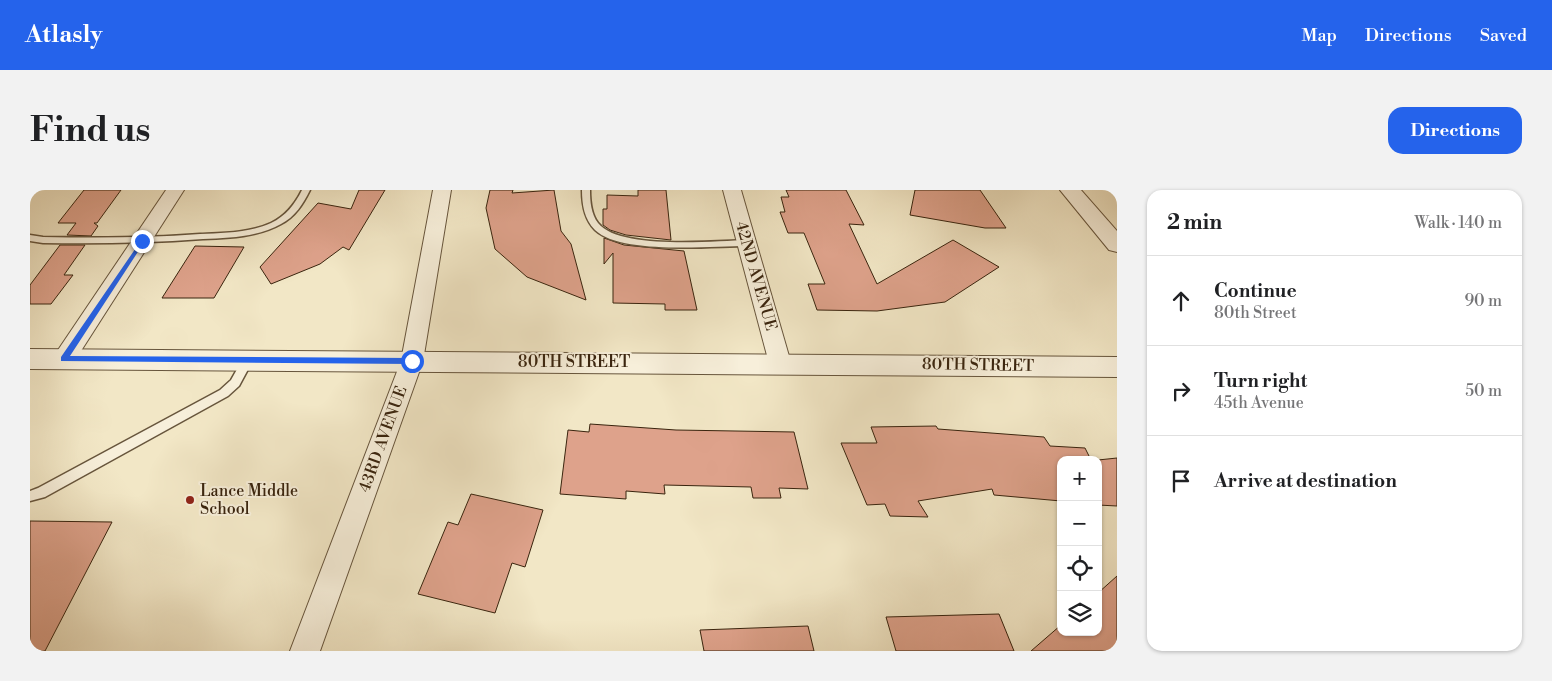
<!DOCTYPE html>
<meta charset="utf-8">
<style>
:root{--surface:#fff;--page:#f2f2f2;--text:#202124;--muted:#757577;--line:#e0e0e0;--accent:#2563eb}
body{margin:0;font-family:"Libre Bodoni",serif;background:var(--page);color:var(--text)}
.controls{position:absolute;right:15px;bottom:15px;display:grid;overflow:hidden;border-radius:10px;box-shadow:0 1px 4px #0004}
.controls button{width:45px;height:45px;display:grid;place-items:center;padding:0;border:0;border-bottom:1px solid var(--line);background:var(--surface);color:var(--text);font:25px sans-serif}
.stop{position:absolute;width:15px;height:15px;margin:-11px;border:4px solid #2563eb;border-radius:50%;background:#fff}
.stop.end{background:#2563eb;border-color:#fff;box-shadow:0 1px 5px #0008}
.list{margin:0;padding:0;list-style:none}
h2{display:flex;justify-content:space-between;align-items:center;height:65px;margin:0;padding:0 20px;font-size:21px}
h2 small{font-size:16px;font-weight:400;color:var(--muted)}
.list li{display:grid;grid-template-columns:32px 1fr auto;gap:15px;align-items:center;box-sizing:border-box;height:90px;padding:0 20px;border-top:1px solid var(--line)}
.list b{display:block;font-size:19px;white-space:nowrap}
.list p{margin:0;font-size:16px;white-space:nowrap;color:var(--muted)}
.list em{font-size:16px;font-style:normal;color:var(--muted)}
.icon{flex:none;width:28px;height:28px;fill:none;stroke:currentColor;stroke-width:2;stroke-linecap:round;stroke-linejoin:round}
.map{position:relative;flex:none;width:1087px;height:461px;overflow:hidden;border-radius:15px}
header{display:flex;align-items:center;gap:30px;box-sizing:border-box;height:70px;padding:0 25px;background:var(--accent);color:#fff}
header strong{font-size:24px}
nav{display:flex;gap:28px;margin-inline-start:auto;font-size:18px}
.intro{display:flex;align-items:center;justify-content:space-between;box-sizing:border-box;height:120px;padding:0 30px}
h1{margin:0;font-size:35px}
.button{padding:12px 22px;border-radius:15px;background:var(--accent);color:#fff;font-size:18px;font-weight:700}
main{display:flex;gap:30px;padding:0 30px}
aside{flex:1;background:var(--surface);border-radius:15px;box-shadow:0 1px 4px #0004}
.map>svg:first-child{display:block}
.building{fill:#dea28b;stroke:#39240e}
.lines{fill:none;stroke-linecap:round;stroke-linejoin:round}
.service-casing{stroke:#67553c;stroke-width:3}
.minor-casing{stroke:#67553c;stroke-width:2}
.tertiary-casing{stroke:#67553c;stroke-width:2}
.service{fill:#f7efda;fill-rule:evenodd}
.minor{fill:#f7efda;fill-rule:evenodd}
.tertiary{fill:#f7efda;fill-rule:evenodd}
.route{fill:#2563eb}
.poi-dot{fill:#8f2418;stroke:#f7efda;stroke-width:2}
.labels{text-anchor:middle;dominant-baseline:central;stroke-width:4;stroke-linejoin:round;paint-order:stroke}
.street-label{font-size:16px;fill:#39240e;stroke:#f7efda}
.poi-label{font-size:16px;fill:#39240e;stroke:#f7efda;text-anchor:start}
</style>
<header>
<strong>Atlasly</strong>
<nav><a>Map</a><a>Directions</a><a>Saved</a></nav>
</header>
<div class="intro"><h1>Find us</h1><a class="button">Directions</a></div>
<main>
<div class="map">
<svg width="1087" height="461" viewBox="0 0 1087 461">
<rect width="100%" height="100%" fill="#f2e7c6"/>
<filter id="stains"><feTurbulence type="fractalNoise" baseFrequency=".004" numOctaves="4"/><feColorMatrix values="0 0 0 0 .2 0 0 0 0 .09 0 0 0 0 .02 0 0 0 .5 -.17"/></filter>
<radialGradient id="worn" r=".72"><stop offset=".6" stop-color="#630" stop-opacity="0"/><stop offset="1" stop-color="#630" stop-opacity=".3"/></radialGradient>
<g class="building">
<polygon points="54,0 91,0 67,33 64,33 68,36 61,46 37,45 46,33 28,33"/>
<polygon points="329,0 355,0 319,60 313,57 290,74 241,94 230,77 288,13 321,19"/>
<polygon points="460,0 483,0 482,3 524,0 531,41 541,54 556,110 497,87 465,59 456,18"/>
<polygon points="608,0 636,0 641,50 596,45 580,40 573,35 573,19 577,19 577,5 608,6"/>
<polygon points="756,0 816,0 834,35 819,34 847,94 923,50 969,77 915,112 847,121 787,120 778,94 795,94 774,43 758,43 750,22 755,22 751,7 759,7"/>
<polygon points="885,0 950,0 976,38 955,38 880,25"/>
<polygon points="574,48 594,55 654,61 667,120 635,120 635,114 583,113 583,63 574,74"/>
<polygon points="30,55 55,55 34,85 43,85 21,114 0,114 0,95"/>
<polygon points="165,56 214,57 184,108 132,108"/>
<polygon points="560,234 646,240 764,242 778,299 749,298 751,308 723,308 721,297 634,295 635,304 596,301 596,309 530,304 538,240 559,242"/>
<polygon points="906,236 908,239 1014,247 1020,256 1055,258 1061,270 1031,270 1031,311 964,305 962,299 888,311 898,327 860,326 855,314 837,315 811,253 847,253 841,237"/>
<polygon points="1087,268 1087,316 1068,315 1068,270"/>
<polygon points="441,304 513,320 495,377 482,373 465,423 388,404 418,332 428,335"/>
<polygon points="0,331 82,332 15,461 0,461"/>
<polygon points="1087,386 1087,461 1001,461 1031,435 1031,442 1068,442 1068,403"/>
<polygon points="969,424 984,461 866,461 856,427"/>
<polygon points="778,436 784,461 674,461 670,440"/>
</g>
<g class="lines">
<defs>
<g id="service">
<polygon points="0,0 5,0 0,3"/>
<path d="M272,0H280C273,14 265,27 251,34C228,47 199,48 173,49C120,53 66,54 13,53L0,51V45L13,47C65,48 118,48 170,44C193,43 219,43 241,33C256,26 265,14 272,0Z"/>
<path d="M552,0H560C560,11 561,24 568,33C589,60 684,51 717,50L721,53L717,56C681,56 591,65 565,40C554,29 552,14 552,0Z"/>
<polygon points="218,166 223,170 209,196 198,206 15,307 0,311 0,301 8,298 190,200 201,190 214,167"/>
</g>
<g id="minor">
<polygon points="136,0 154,0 42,175 34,177 26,175 23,169 26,163"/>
<polygon points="403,0 421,0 393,171 290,461 260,461 371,171"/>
<polygon points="693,0 711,0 761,173 758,179 750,181 742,179 739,173"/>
</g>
<g id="tertiary">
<polygon points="1030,0 1051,0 1087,41 1087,62 1079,60"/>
<polygon points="0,159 1087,167 1087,187 0,179"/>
</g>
</defs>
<use href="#service" class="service-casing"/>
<use href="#minor" class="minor-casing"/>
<use href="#tertiary" class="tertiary-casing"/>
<use href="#service" class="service"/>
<use href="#minor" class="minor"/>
<use href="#tertiary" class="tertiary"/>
</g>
<polygon class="route" points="112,49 115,51 40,166 382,168 386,171 382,174 31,171 31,167"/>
<circle class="poi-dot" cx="160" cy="310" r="5"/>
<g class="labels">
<g class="street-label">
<text transform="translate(726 86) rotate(74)">42ND AVENUE</text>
<text x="544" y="172">80TH STREET</text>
<text transform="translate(948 175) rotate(1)">80TH STREET</text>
<text transform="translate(353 249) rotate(-70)">43RD AVENUE</text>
</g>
<g class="poi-label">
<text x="170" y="301">Lance Middle<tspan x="170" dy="18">School</tspan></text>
</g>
</g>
<rect width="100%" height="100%" filter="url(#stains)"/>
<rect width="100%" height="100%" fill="url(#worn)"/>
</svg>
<div class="controls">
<button>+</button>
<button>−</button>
<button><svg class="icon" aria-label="locate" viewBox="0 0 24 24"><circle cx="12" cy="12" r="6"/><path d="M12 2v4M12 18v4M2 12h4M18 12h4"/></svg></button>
<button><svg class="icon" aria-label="layers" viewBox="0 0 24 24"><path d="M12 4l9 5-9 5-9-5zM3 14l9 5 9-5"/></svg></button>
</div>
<div class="stop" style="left:382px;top:171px"></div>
<div class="stop end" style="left:112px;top:51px"></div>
</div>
<aside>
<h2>2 min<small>Walk · 140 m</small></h2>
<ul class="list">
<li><svg class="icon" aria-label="ahead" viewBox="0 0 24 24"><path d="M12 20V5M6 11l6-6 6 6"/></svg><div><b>Continue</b><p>80th Street</p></div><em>90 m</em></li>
<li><svg class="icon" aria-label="right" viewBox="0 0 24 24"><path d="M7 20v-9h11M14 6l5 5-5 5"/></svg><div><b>Turn right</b><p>45th Avenue</p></div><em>50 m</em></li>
<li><svg class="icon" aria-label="arrive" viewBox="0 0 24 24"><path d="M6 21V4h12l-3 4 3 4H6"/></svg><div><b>Arrive at destination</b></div></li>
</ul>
</aside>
</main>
